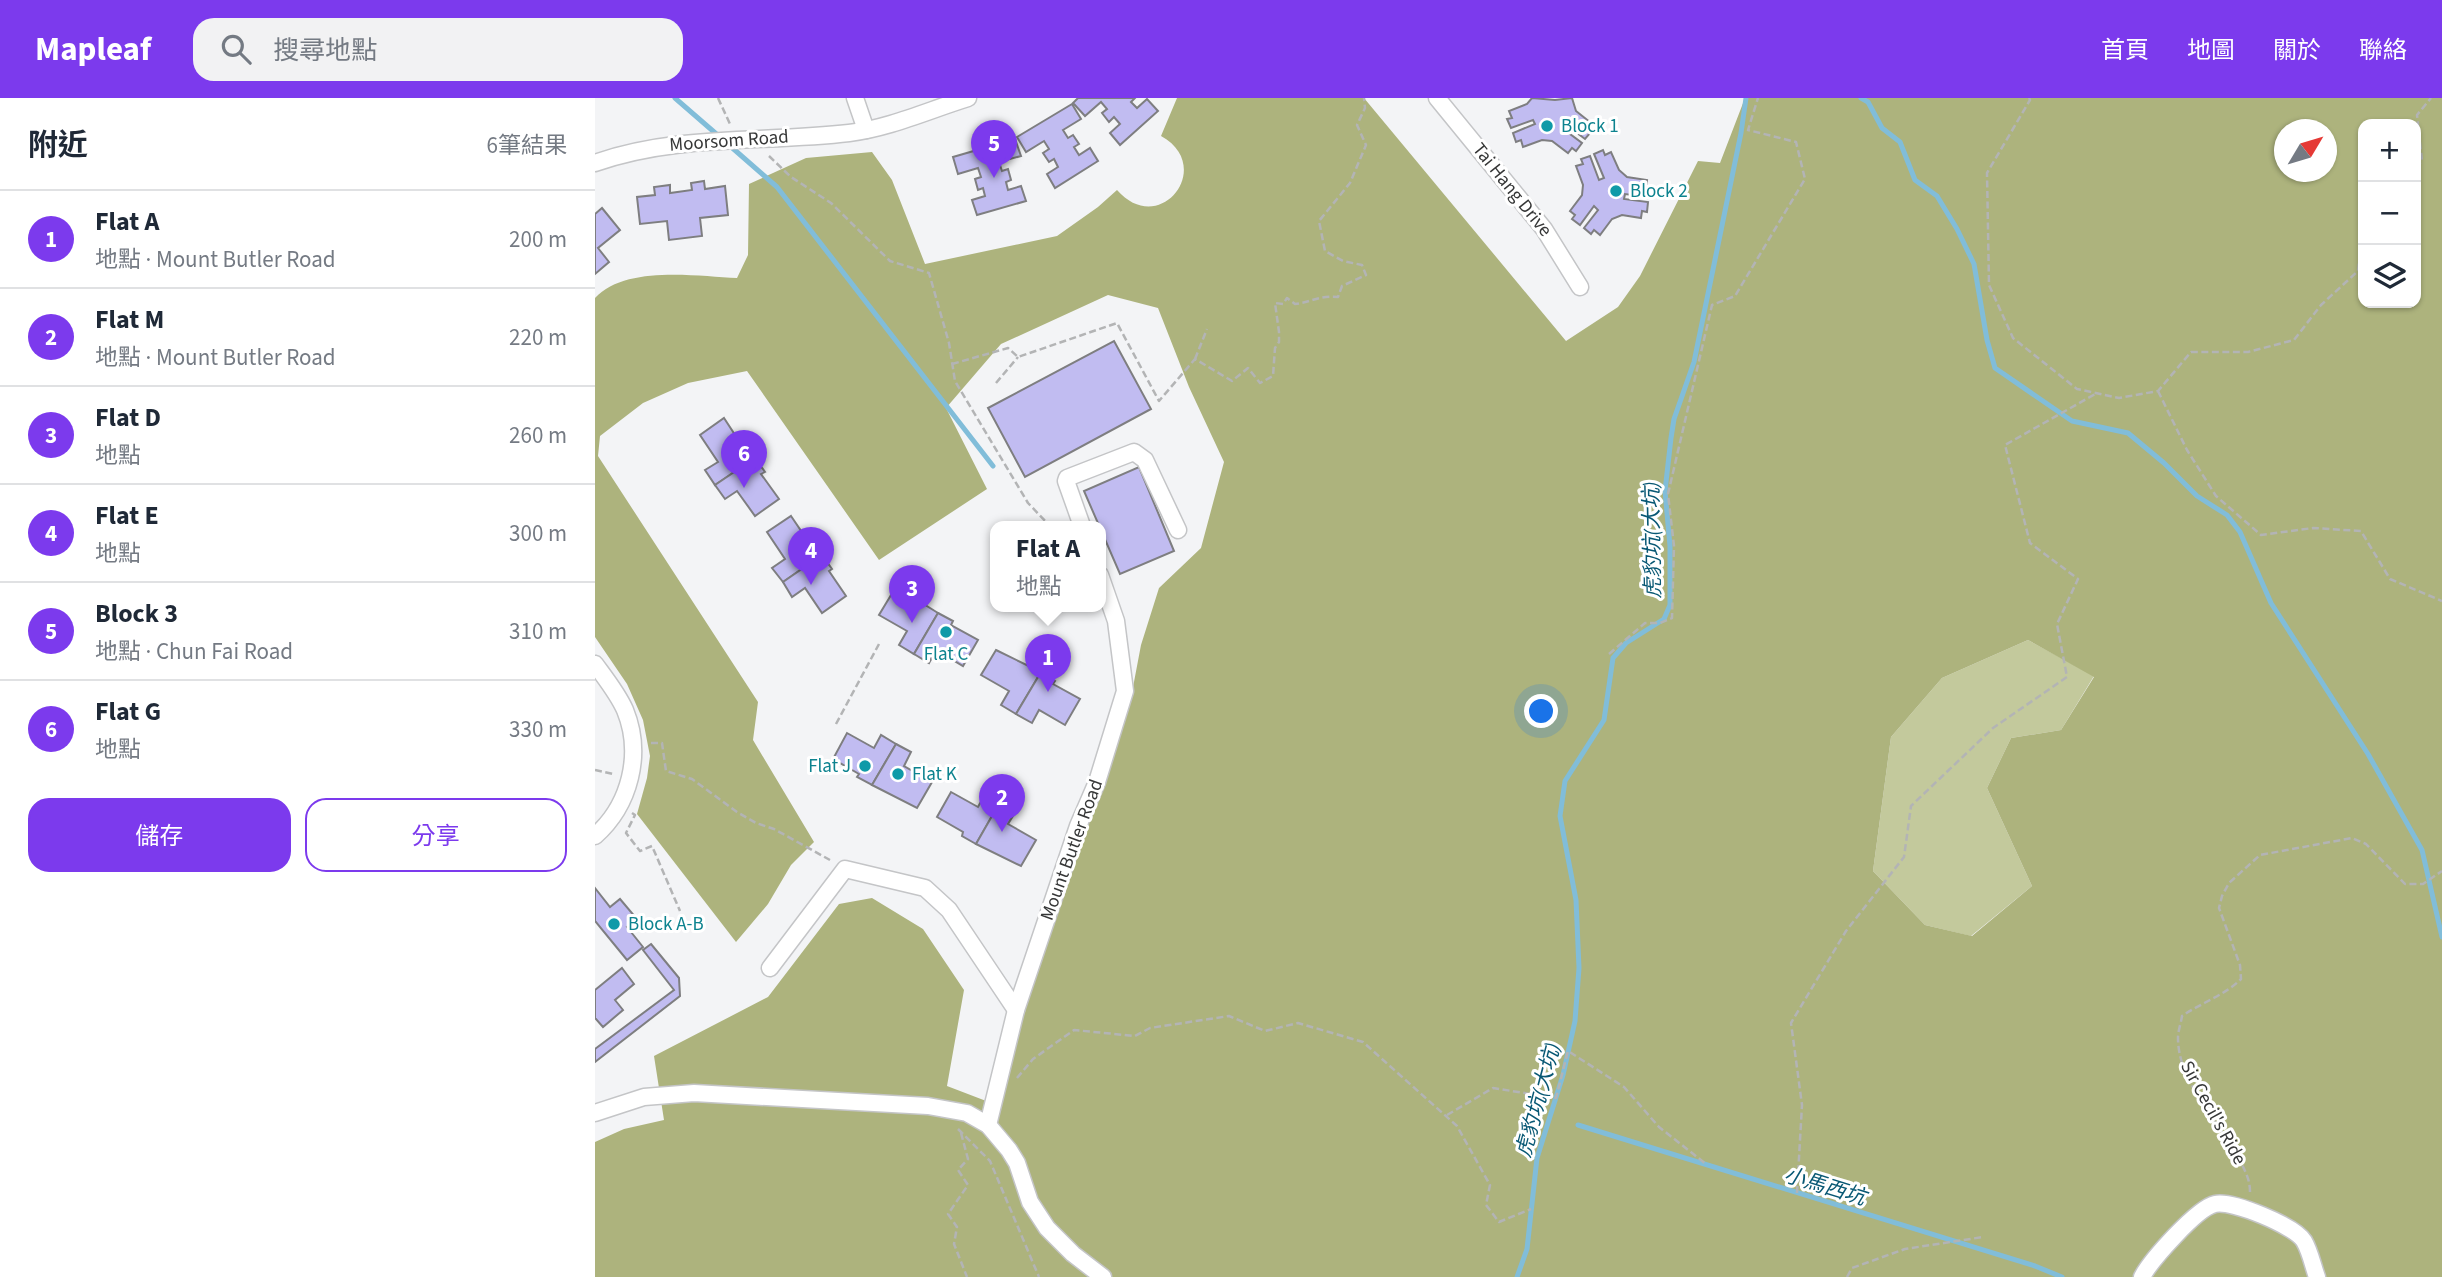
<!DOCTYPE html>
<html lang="zh-TW">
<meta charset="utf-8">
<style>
:root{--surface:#fff;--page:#f2f2f3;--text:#1f2937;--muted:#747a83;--line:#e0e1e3;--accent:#7c3aed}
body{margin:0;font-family:"Source Sans 3","Noto Sans TC",sans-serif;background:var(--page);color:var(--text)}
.controls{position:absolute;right:21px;top:21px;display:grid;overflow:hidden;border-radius:14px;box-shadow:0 2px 5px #0004}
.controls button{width:63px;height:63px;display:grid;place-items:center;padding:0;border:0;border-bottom:2px solid var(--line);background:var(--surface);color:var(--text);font:35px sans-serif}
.compass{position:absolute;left:1679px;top:21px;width:63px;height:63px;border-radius:50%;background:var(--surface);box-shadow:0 2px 5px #0004;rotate:52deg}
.you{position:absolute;left:947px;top:614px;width:24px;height:24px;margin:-18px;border:5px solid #fff;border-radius:50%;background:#1a73e8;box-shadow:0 0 0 10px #1a73e833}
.badge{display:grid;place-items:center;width:46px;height:46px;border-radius:50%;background:var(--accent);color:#fff;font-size:23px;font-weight:700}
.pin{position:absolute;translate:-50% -58px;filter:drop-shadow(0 2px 4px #0008)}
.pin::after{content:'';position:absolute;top:37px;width:24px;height:21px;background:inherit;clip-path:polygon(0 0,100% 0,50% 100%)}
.popup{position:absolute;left:395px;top:423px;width:116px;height:91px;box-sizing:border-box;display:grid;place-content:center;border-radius:14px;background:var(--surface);filter:drop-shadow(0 2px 5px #0005);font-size:23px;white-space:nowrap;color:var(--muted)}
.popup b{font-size:26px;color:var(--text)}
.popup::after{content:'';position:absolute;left:50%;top:100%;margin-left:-14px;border:14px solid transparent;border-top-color:var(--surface)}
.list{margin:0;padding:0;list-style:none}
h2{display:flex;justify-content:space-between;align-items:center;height:91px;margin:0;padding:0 28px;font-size:30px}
h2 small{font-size:23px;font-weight:400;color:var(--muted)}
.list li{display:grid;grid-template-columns:46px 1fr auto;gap:21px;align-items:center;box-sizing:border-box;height:98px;padding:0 28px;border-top:2px solid var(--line)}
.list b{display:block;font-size:26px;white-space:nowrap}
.list p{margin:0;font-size:23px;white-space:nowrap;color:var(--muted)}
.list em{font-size:23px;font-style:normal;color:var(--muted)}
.actions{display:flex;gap:14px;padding:21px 28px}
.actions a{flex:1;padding:16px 0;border:2px solid var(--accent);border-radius:21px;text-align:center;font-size:24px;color:var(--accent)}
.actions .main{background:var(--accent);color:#fff}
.icon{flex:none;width:38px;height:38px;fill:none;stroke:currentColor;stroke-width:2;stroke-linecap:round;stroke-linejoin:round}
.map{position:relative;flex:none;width:1847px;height:1179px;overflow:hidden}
header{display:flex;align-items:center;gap:42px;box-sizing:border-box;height:98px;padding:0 35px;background:var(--accent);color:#fff}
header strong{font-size:33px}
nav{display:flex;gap:38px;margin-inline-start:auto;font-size:24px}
.search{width:490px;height:63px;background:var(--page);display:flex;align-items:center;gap:18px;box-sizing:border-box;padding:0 24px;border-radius:21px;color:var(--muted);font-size:26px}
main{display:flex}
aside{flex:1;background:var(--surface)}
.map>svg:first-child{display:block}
.green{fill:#c3c99c}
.forest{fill:#adb37d;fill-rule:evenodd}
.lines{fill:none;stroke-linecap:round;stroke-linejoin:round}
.stream{stroke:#81bdd9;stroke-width:5}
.building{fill:#c1bcf1;stroke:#7e7e80;stroke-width:2}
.minor-casing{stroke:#c4c5c7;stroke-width:19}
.path{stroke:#b3b4b5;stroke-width:2.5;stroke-dasharray:7 3.5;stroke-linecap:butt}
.minor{stroke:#fff;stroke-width:16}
.culture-dot{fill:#0f9aa8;stroke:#fff;stroke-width:2.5}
.labels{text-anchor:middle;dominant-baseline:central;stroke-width:6;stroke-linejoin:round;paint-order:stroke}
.culture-label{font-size:19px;fill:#0d838f;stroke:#fff;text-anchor:start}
.street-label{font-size:19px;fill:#363737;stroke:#fff}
.water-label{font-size:21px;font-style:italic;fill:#085874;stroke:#fff}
</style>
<header>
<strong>Mapleaf</strong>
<div class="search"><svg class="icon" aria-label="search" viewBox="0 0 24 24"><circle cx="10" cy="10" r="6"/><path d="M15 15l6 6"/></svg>搜尋地點</div>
<nav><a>首頁</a><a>地圖</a><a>關於</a><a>聯絡</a></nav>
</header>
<main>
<aside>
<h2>附近<small>6筆結果</small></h2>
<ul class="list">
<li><span class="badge">1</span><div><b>Flat A</b><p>地點 · Mount Butler Road</p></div><em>200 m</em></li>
<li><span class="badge">2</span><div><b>Flat M</b><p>地點 · Mount Butler Road</p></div><em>220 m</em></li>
<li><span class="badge">3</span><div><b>Flat D</b><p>地點</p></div><em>260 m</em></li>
<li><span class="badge">4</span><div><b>Flat E</b><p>地點</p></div><em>300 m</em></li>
<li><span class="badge">5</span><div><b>Block 3</b><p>地點 · Chun Fai Road</p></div><em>310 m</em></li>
<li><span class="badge">6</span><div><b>Flat G</b><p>地點</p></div><em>330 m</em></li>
</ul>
<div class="actions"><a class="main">儲存</a><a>分享</a></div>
</aside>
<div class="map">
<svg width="1847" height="1179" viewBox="0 0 1847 1179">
<rect width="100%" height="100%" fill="#f3f4f6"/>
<polygon class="green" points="1433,542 1499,578 1466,632 1416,640 1392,690 1437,788 1376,838 1330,827 1278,773 1296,639 1347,580"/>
<path class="forest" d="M582,0H769L971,243L1023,209L1045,178L1103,63L1125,65L1150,0H1847V1179H0V1044L29,1031L69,1022L59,958L173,899L244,806L277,800L328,831L369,892L352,988L399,1006L461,813L505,695L535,605L546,547L564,490L606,450L629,364L594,289L563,210L513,197L406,246L351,310L392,391L284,462L152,273L93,285L48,305L5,338L3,358L163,604L158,642L219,744L196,767L173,806L141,844L42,716L52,680L55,658L48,622L32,586L0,539V200C30,167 101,178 142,180L153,157L154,86L211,60L277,54L297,82L330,166L462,138L503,109L522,92C565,141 621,68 566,38ZM1768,26H1821V205H1768ZM1689,32H1731V74H1689ZM1433,542L1499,579L1466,632L1416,640L1392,690L1437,788L1377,838L1330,827L1278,773L1296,639L1347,580Z"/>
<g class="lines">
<g class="stream">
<polyline points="80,0 126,40"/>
<polyline points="1266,0 1273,4 1287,30 1305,44 1320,82 1342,98 1362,131 1379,166 1392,242 1400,270 1477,323 1533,335 1569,365 1602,398 1632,417 1645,434 1676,505 1773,656 1827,752 1847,839"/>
<polyline points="134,47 182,89 398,368"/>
<polyline points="983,1027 1440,1168 1467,1179"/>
<polyline points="922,1179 932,1151 942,1060 968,977 980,923 984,870 981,802 965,718 970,683 1009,622 1018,560 1031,545 1069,521 1075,507 1075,448 1070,393 1076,340 1079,321 1099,264 1146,35 1151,0"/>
</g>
</g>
<g class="building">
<polygon points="483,0 540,0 536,4 542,10 552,1 563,13 525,47 515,35 525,26 519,19 514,24 507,15 512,11 506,4 490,18 478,5"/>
<polygon points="937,0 960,2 977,0 981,13 996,25 992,31 996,34 990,41 970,26 967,30 987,45 981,53 977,50 973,55 957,43 947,42 928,49 926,42 921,44 918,35 940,26 938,22 916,30 912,21 917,20 914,13 932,6"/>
<polygon points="477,6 486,21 468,32 473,40 478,37 484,46 479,49 484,57 495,50 503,63 460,90 452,76 463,69 459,61 454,64 448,55 454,51 449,43 431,54 422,39"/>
<polygon points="420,41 426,58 404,64 407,73 413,71 416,82 411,84 413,92 426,88 431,103 382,117 377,102 390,98 388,90 383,92 380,81 386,79 383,70 363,76 358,59"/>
<polygon points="1008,52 1010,57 1016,54 1024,72 1032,79 1052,82 1051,89 1056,90 1054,99 1030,96 1029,101 1053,104 1052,114 1047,113 1046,120 1027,117 1017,121 1005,137 999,132 996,136 989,130 1003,112 999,108 985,127 977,121 980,117 975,113 987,97 988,87 981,68 988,66 986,61 995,58 1004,82 1009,80 999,56"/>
<polygon points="109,83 110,91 130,88 133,117 105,120 107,138 74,142 72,123 45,126 42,99 60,97 59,89 75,87 75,95 97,92 96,85"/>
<polygon points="7,110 25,132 3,150 14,164 0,176 0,116"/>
<polygon points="519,243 556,311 430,379 393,310"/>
<polygon points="129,320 146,346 149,344 160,360 120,387 110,372 123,364 105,337"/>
<polygon points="160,360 170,374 166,376 184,401 160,418 142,393 130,401 120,387"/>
<polygon points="544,369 579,453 525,476 489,393"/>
<polygon points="196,418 213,443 216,441 227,457 188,484 177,470 190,461 172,434"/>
<polygon points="227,457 237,471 234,473 251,498 227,515 210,490 197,499 188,484"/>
<polygon points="299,492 326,508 327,505 343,515 319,556 304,547 312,533 284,517"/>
<polygon points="343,515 358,523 356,527 383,542 368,568 341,552 334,565 319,556"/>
<polygon points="401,552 446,574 421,616 406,607 414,593 386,577"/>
<polygon points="446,574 460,583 458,586 485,601 470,627 444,612 437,625 421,616"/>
<polygon points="252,635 279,650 286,637 301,646 277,687 262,679 264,676 238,661"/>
<polygon points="301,646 316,654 309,668 337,684 322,710 277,687"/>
<polygon points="356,694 383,709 390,696 405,704 381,746 367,738 368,734 342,719"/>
<polygon points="405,704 421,713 413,726 441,742 426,768 381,746"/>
<polygon points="0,790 15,809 25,801 42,821 32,829 48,849 32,862 0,823"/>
<polygon points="56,846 84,880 85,898 0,964 0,951 79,892 48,852"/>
<polygon points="27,870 39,886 20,902 28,912 8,929 0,920 0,892"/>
</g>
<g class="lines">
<defs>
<g id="minor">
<polyline points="260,0 271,32"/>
<polyline points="842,0 949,131 985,189"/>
<path d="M0,65C83,36 169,45 254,35C295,30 334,12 373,0"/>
<polyline points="487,428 471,383 472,380 539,354 550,362 583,432"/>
<path d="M0,566C11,581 23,596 30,612C48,656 35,707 0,738"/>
<polyline points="175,870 250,771 330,790 354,812 421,912"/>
<polyline points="0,1015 49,999 99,995 333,1008 372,1015 393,1027 414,1052 422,1065 435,1104 452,1130 478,1156 508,1179"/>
<polyline points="393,1027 421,912 483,728 502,684 530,593 521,523 505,477"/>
<path d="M1547,1179C1556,1162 1602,1110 1620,1106C1637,1102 1700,1128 1709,1143C1715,1153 1718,1168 1722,1179"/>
</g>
</defs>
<use href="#minor" class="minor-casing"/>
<g class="path">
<polyline points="123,0 135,26"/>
<polyline points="1434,0 1435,2 1392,75 1394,187 1418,240 1482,291 1524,300 1563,293 1596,254 1653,254 1699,242 1726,207 1763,173 1768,131"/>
<polyline points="174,58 196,79 236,105 295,163 334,175 354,245 360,283 433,405 455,428"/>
<polyline points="1821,70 1827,63 1822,17 1836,0"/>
<polyline points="600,261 612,231"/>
<path d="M357,266L413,250L423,259L522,225L564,303L600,261L637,283L653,270L665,285L678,278L680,250L684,244V234L680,205L688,206L692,200L700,206C717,204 725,197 743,199L747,188L771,177L767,167L748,163L730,153L724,123L755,85L771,47L762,27L770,10L769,0"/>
<polyline points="401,285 423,259"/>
<polyline points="1563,293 1592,352 1621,398 1666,437 1718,430 1766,433 1795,481 1847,503"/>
<polyline points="1014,556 1050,525 1065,525 1077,520 1079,448 1073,396 1117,207 1140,198 1210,81 1201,44 1153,32 1163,0"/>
<polyline points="241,626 284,546"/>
<polyline points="56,645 67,645 71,673 97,681 142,714 161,725 179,731 235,762"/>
<polyline points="0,672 18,676"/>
<polyline points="37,715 40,717 31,735 45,753 57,748 85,813"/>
<polyline points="422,980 438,961 479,932 540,938 555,930 634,918 670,933 703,925 768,944 862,1028 895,1087 891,1107 904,1124 936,1111"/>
<polyline points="852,1017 898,990 961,1000 973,953 1029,989 1064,1029 1111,1066"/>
<polyline points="363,1031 395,1063 444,1179"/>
<polyline points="366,1035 373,1061 363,1072 373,1087 353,1116 362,1129 359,1146 372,1179"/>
<path d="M1655,1094C1655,1080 1649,1071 1643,1059C1623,1022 1583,984 1583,940C1583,933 1586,925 1587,918C1606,905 1630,897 1646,881L1645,867L1624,810L1627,798L1634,785L1665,757L1757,740L1771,746L1810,786H1828L1847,773"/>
<polyline points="1202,1095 1207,1007 1196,925 1251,833 1309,759 1316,708 1398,630 1472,579 1462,526 1483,481 1435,445 1410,347 1502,295"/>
<polyline points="1252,1179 1257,1170 1310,1151 1388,1139"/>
</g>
<use href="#minor" class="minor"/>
</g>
<g class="culture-dot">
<circle cx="952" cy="28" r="7"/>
<circle cx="1021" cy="93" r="7"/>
<circle cx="351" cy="534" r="7"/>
<circle cx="270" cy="668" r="7"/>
<circle cx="303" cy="676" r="7"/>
<circle cx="19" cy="826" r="7"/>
</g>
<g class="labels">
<g class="culture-label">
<text x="966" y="28">Block 1</text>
<text x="1035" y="93">Block 2</text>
<text x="351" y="556" text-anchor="middle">Flat C</text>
<text x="256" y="668" text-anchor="end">Flat J</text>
<text x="317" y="676">Flat K</text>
<text x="33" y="826">Block A-B</text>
</g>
<g class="street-label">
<text transform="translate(134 43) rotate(-4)">Moorsom Road</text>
<text transform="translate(917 92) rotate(51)">Tai Hang Drive</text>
<text transform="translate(477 752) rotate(-70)">Mount Butler Road</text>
<text transform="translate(1618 1015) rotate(61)">Sir Cecil's Ride</text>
</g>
<g class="water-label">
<text transform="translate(1057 442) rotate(-91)">虎豹坑(大坑)</text>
<text transform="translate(943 1002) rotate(-75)">虎豹坑(大坑)</text>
<text transform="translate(1230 1088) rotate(17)">小馬西坑</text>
</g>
</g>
</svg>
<div class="controls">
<button>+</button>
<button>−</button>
<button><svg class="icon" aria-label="layers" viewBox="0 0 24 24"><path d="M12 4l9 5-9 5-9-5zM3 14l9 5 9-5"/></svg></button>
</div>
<svg class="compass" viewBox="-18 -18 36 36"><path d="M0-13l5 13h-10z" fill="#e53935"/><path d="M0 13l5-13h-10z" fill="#747a83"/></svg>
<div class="you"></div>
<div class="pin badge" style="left:453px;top:594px">1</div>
<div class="popup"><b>Flat A</b>地點</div>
<div class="pin badge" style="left:407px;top:734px">2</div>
<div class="pin badge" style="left:317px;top:525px">3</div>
<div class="pin badge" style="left:216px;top:487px">4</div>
<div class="pin badge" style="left:399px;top:80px">5</div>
<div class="pin badge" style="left:149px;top:390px">6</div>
</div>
</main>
